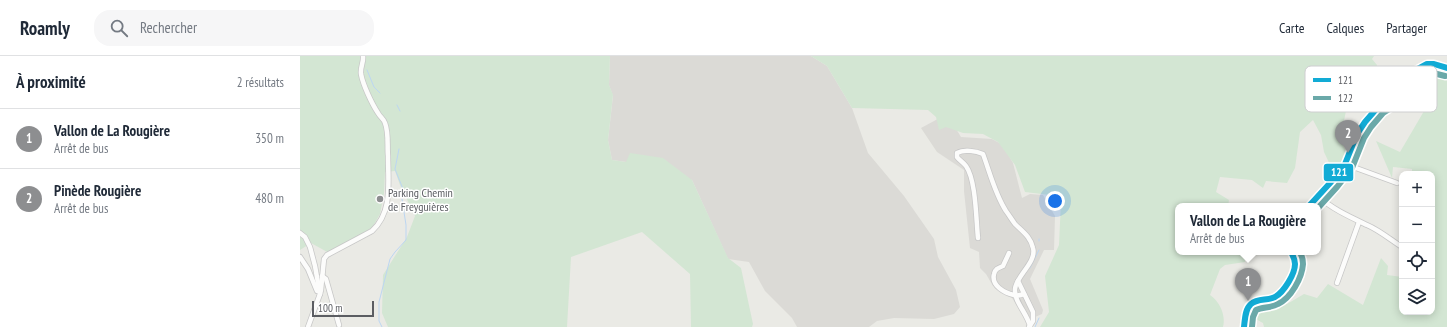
<!DOCTYPE html>
<html lang="fr">
<meta charset="utf-8">
<style>
:root{--surface:#fff;--page:#f6f6f7;--text:#1f2937;--muted:#747a83;--line:#e0e1e3;--accent:#8d8e90}
body{margin:0;font-family:"PT Sans Narrow",sans-serif;background:var(--page);color:var(--text)}
.controls{position:absolute;right:12px;bottom:12px;display:grid;overflow:hidden;border-radius:8px;box-shadow:0 2px 10px #0003}
.controls button{width:36px;height:36px;display:grid;place-items:center;padding:0;border:0;border-bottom:1px solid var(--line);background:var(--surface);color:var(--text);font:20px sans-serif}
.scale{position:absolute;left:12px;bottom:10px;width:62px;box-sizing:border-box;padding-left:4px;border:2px solid #5b5d62;border-top:0;font-size:11px;line-height:14px;white-space:nowrap;color:#5b5d62;-webkit-text-stroke:3px #fff;paint-order:stroke}
.you{position:absolute;left:755px;top:145px;width:14px;height:14px;margin:-10px;border:3px solid #fff;border-radius:50%;background:#1a73e8;box-shadow:0 0 0 6px #1a73e833}
.badge{display:grid;place-items:center;width:26px;height:26px;border-radius:50%;background:var(--accent);color:#fff;font-size:13px;font-weight:700}
.pin{position:absolute;translate:-50% -33px;filter:drop-shadow(0 1px 2px #0008)}
.pin::after{content:'';position:absolute;top:21px;width:14px;height:12px;background:inherit;clip-path:polygon(0 0,100% 0,50% 100%)}
.popup{position:absolute;left:875px;top:147px;width:146px;height:52px;box-sizing:border-box;display:grid;place-content:center;border-radius:8px;background:var(--surface);filter:drop-shadow(0 1px 3px #0005);font-size:13px;white-space:nowrap;color:var(--muted)}
.popup b{font-size:15px;color:var(--text)}
.popup::after{content:'';position:absolute;left:50%;top:100%;margin-left:-8px;border:8px solid transparent;border-top-color:var(--surface)}
.list{margin:0;padding:0;list-style:none}
h2{display:flex;justify-content:space-between;align-items:center;height:52px;margin:0;padding:0 16px;font-size:17px}
h2 small{font-size:13px;font-weight:400;color:var(--muted)}
.list li{display:grid;grid-template-columns:26px 1fr auto;gap:12px;align-items:center;box-sizing:border-box;height:60px;padding:0 16px;border-top:1px solid var(--line)}
.list b{display:block;font-size:15px;white-space:nowrap}
.list p{margin:0;font-size:13px;white-space:nowrap;color:var(--muted)}
.list em{font-size:13px;font-style:normal;color:var(--muted)}
.icon{flex:none;width:22px;height:22px;fill:none;stroke:currentColor;stroke-width:2;stroke-linecap:round;stroke-linejoin:round}
.map{position:relative;flex:none;width:1147px;height:271px;overflow:hidden}
header{display:flex;align-items:center;gap:24px;box-sizing:border-box;height:56px;padding:0 20px;background:var(--surface);border-bottom:1px solid var(--line)}
header strong{font-size:19px}
nav{display:flex;gap:22px;margin-inline-start:auto;font-size:14px}
.search{width:280px;height:36px;background:var(--page);display:flex;align-items:center;gap:10px;box-sizing:border-box;padding:0 14px;border-radius:16px;color:var(--muted);font-size:15px}
main{display:flex}
aside{flex:1;background:var(--surface)}
.map>svg:first-child{display:block}
.industrial{fill:#dbdad6}
.green{fill:#d3e6d3}
.lines{fill:none;stroke-linecap:round;stroke-linejoin:round}
.stream{stroke:#bcd6f2;stroke-width:1}
.minor-casing{stroke:#c7c7c7;stroke-width:6}
.minor{stroke:#fcfcfb;stroke-width:4.5}
.bus-1-casing{stroke:#fff;stroke-width:9}
.bus-2-casing{stroke:#fff;stroke-width:9}
.bus-1{stroke:#12abd5;stroke-width:6}
.bus-2{stroke:#6ba9a9;stroke-width:6}
.poi-dot{fill:#8d8e90;stroke:#fff;stroke-width:1.5}
.labels{text-anchor:middle;dominant-baseline:central;stroke-width:3;stroke-linejoin:round;paint-order:stroke}
.poi-label{font-size:12px;fill:#5b5d62;stroke:#fff;text-anchor:start}
.key{fill:#fff;stroke:#ceced0;stroke-width:1}
.key-label{font-size:11px;fill:#5b5d62}
.line-badge{stroke:#fff;stroke-width:1.5}
.badge-label{font-size:11px;text-anchor:middle;font-weight:bold;fill:#fff}
</style>
<header>
<strong>Roamly</strong>
<div class="search"><svg class="icon" aria-label="search" viewBox="0 0 24 24"><circle cx="10" cy="10" r="6"/><path d="M15 15l6 6"/></svg>Rechercher</div>
<nav><a>Carte</a><a>Calques</a><a>Partager</a></nav>
</header>
<main>
<aside>
<h2>À proximité<small>2 résultats</small></h2>
<ul class="list">
<li><span class="badge">1</span><div><b>Vallon de La Rougière</b><p>Arrêt de bus</p></div><em>350 m</em></li>
<li><span class="badge">2</span><div><b>Pinède Rougière</b><p>Arrêt de bus</p></div><em>480 m</em></li>
</ul>
</aside>
<div class="map">
<svg width="1147" height="271" viewBox="0 0 1147 271">
<rect width="100%" height="100%" fill="#eaeae5"/>
<g class="industrial">
<polygon points="310,0 511,0 527,10 552,52 568,97 604,140 634,183 638,201 656,234 660,251 654,258 634,263 594,262 577,265 569,271 497,271 492,262 465,235 449,206 428,203 392,124 326,106 312,104 308,84 313,40 309,29"/>
<polygon points="647,58 661,81 692,83 703,89 713,107 722,142 730,138 743,139 755,160 754,194 744,194 730,223 743,254 742,258 735,261 725,262 712,242 693,230 686,218 680,212 679,196 670,192 664,135 664,114 637,96 621,72"/>
</g>
<g class="green">
<polygon points="0,0 310,0 309,29 313,39 308,84 312,104 326,106 330,97 363,102 392,124 428,202 441,212 453,268 452,271 391,271 390,218 342,176 271,201 267,271 88,271 82,257 83,219 107,181 115,160 100,129 95,115 85,116 84,137 80,158 72,172 29,197 11,187 0,194"/>
<path d="M511,0H1074L1072,3L1077,9L1074,24L1062,14L1046,55L1040,84L1047,96L1042,106L1033,115L1024,96L1021,79L1013,64L1000,76L995,112L987,127L966,125L963,132L952,124L920,121L916,136L929,144L928,150H878V196H944L945,206L925,209L920,213L910,239C920,246 926,259 923,271H740L749,256L745,220L759,189L761,145L750,139L725,136L715,109L698,86L683,78L663,77L646,71L639,74L636,61L628,54L552,52L527,10Z"/>
<path d="M1127,11L1136,19L1147,25V271H964L963,267L948,259C957,241 969,251 981,241L987,248L1004,238L1017,242L1028,228L1063,249L1081,202L1088,210L1087,219L1102,221V256H1132V118H1112V113L1093,111L1092,122L1076,85L1100,96L1127,50L1116,41L1130,25L1119,15Z"/>
</g>
<g class="lines">
<g class="stream">
<polyline points="67,14 74,31 80,37"/>
<polyline points="97,49 100,55"/>
<polyline points="99,93 95,113 105,138"/>
<polyline points="739,183 739,185"/>
<polyline points="730,212 739,194"/>
<polyline points="82,271 79,265 79,246 90,203 95,196 106,184 106,169 102,143"/>
<polyline points="735,271 739,262"/>
</g>
<defs>
<g id="minor">
<polyline points="1045,108 1097,127"/>
<path d="M1018,140C1032,153 1050,161 1067,169C1079,174 1091,184 1102,191"/>
<polyline points="1009,150 1031,126 1045,108 1057,78 1065,66 1078,51 1091,43 1101,25 1105,20 1118,12 1127,8 1134,8 1147,12"/>
<polyline points="0,177 5,181 10,191 15,210 20,238 8,271"/>
<path d="M678,182C676,163 676,124 666,110C663,106 659,104 657,101V97C664,93 676,95 683,98C690,117 695,138 706,155C709,159 712,164 715,168C722,175 731,181 733,192C737,206 716,220 715,233C714,246 727,257 730,270"/>
<path d="M709,197L703,210C698,212 695,213 694,218C691,230 705,237 714,239C717,240 721,239 724,238"/>
<polyline points="0,201 8,213 17,235"/>
<polyline points="22,220 26,223 39,269"/>
<polyline points="718,225 733,256 733,265 729,271"/>
<polyline points="1037,227 1059,166"/>
<path d="M20,238L21,234L24,203L27,199L72,175C93,156 88,126 88,100C87,90 89,77 85,67C84,63 80,61 78,57C72,48 63,29 61,18C60,11 64,6 63,0"/>
<path d="M944,271C945,263 945,254 951,248C958,242 967,245 975,241C983,238 994,216 995,208C995,203 993,200 991,196"/>
</g>
</defs>
<use href="#minor" class="minor-casing"/>
<use href="#minor" class="minor"/>
<defs>
<g id="bus-1">
<polyline points="1009,150 1031,126 1045,108 1057,78 1065,66 1078,51 1091,43 1105,20 1127,8 1134,8 1147,12"/>
<path d="M944,271C945,263 945,253 951,248C958,242 967,245 975,241C984,236 995,218 995,208C995,203 993,200 991,196"/>
</g>
<g id="bus-2">
<polyline points="1018,152 1037,131 1052,112 1064,82 1071,71 1083,57 1097,48 1110,26 1129,16 1145,20"/>
<path d="M952,271L953,261L956,254C963,251 971,252 978,248C991,242 1002,222 1003,208C1003,204 1002,200 1000,196"/>
</g>
</defs>
<use href="#bus-1" class="bus-1-casing"/>
<use href="#bus-2" class="bus-2-casing"/>
<use href="#bus-1" class="bus-1"/>
<use href="#bus-2" class="bus-2"/>
</g>
<circle class="poi-dot" cx="80" cy="143" r="4"/>
<g class="labels">
<g class="poi-label">
<text x="88" y="136">Parking Chemin<tspan x="88" dy="14">de Freyguières</tspan></text>
</g>
</g>
<rect x="1005" y="10" width="132" height="46" rx="6" class="key"/>
<rect x="1013" y="22" width="18" height="4" fill="#12abd5"/>
<rect x="1013" y="40" width="18" height="4" fill="#6ba9a9"/>
<g class="key-label">
<text x="1038" y="28">121</text>
<text x="1038" y="46">122</text>
</g>
<rect class="line-badge" x="1023" y="107" width="31" height="19" rx="4" fill="#12abd5"/>
<g class="badge-label">
<text x="1039" y="120">121</text>
</g>
</svg>
<div class="controls">
<button>+</button>
<button>−</button>
<button><svg class="icon" aria-label="locate" viewBox="0 0 24 24"><circle cx="12" cy="12" r="6"/><path d="M12 2v4M12 18v4M2 12h4M18 12h4"/></svg></button>
<button><svg class="icon" aria-label="layers" viewBox="0 0 24 24"><path d="M12 4l9 5-9 5-9-5zM3 14l9 5 9-5"/></svg></button>
</div>
<div class="scale">100 m</div>
<div class="you"></div>
<div class="pin badge" style="left:948px;top:245px">1</div>
<div class="popup"><b>Vallon de La Rougière</b>Arrêt de bus</div>
<div class="pin badge" style="left:1048px;top:97px">2</div>
</div>
</main>
